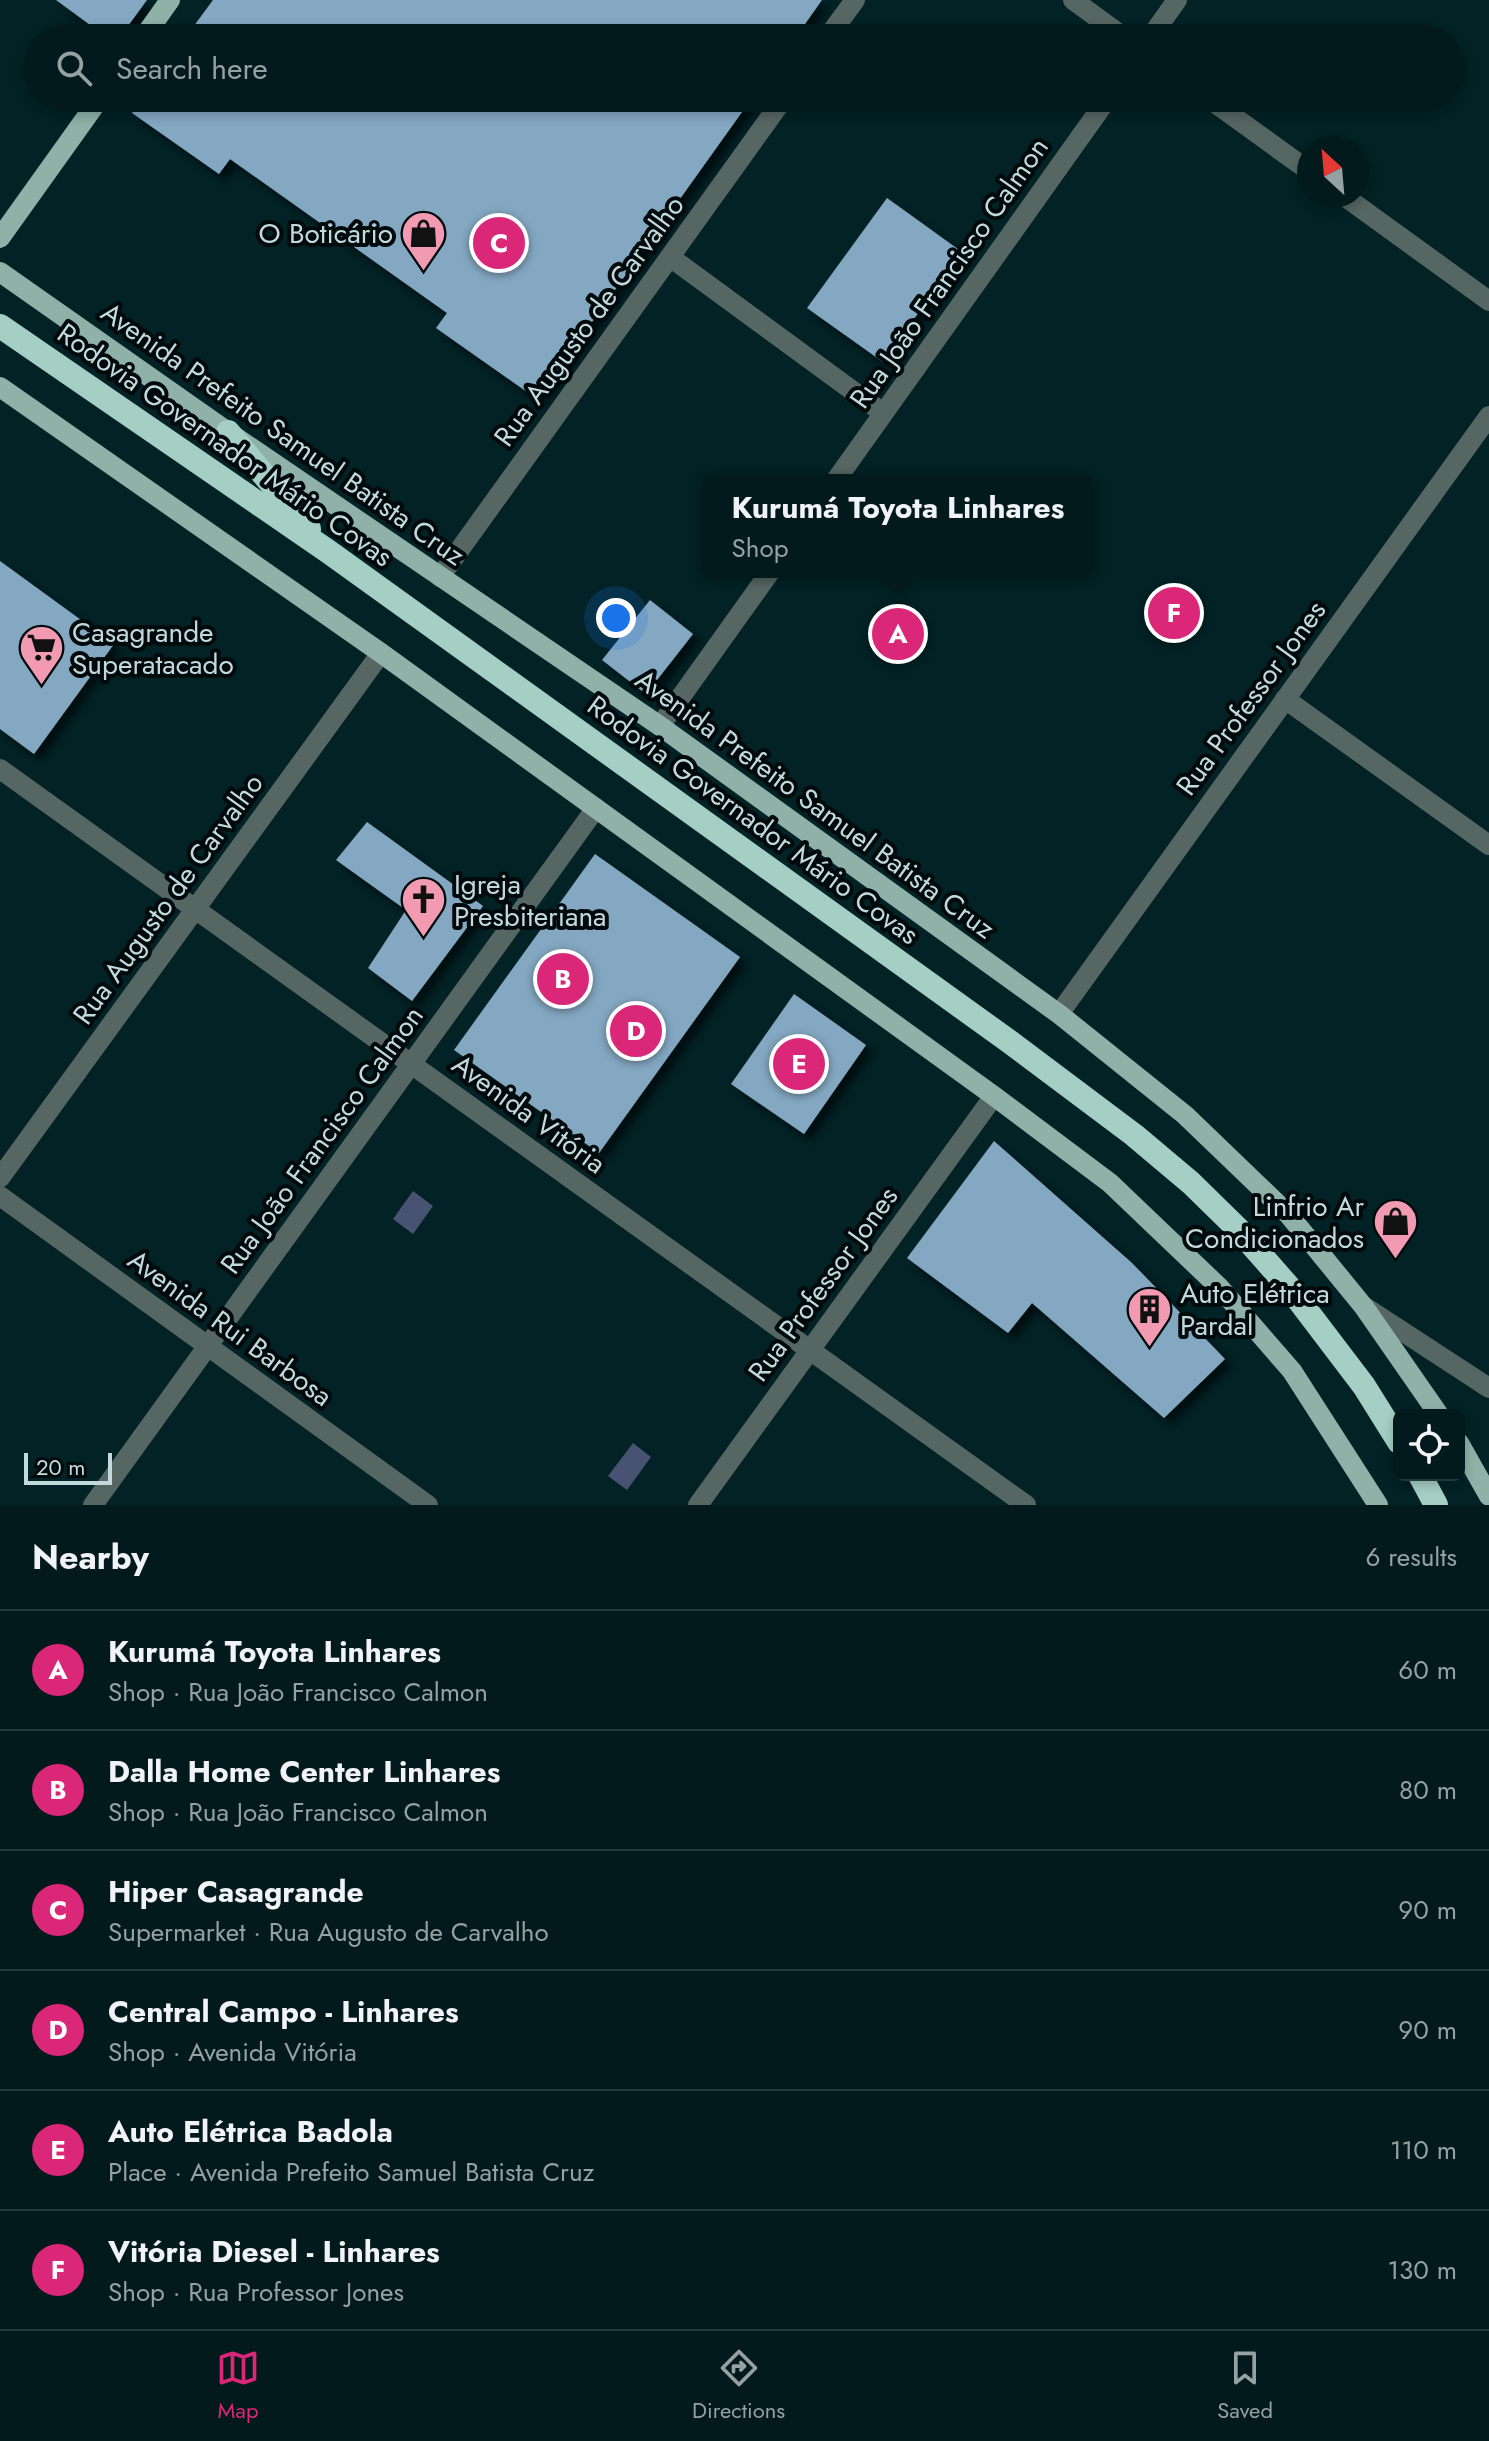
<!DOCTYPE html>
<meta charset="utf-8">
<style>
:root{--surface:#021a1c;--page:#102729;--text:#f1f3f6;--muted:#96a1a3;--line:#23383b;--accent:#db2777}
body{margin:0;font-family:Jost,sans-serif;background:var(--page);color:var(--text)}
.controls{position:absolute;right:24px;bottom:24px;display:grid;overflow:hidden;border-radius:12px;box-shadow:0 4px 12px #0003}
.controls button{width:72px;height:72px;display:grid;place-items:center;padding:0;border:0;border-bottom:2px solid var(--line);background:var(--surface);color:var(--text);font:40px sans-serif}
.compass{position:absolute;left:1297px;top:136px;width:72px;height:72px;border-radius:50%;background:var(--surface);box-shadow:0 4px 12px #0003;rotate:334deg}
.scale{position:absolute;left:24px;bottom:20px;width:88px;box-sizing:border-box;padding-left:8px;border:4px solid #c3d9dc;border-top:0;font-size:22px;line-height:28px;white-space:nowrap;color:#c3d9dc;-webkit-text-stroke:6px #000a0c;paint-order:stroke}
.you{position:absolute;left:616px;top:618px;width:28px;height:28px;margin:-20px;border:6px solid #fff;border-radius:50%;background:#1a73e8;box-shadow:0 0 0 12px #1a73e833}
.badge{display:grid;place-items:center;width:52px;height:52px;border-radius:50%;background:var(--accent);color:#fff;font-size:26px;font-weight:700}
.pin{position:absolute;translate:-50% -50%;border:4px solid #fff;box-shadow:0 2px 8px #0006}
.popup{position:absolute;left:702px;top:474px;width:392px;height:104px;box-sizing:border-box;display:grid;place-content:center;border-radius:12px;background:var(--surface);filter:drop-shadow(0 2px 6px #0005);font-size:26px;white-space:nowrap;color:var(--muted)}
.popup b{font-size:30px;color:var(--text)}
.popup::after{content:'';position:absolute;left:50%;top:100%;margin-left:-16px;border:16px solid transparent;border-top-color:var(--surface)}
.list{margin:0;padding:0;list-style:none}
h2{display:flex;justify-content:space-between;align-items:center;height:104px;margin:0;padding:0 32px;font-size:34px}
h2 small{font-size:26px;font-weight:400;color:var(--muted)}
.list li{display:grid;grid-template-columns:52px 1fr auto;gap:24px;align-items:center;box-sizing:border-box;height:120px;padding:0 32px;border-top:2px solid var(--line)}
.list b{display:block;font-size:30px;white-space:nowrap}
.list p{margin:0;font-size:26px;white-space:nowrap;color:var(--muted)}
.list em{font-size:26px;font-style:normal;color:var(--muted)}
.icon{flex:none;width:44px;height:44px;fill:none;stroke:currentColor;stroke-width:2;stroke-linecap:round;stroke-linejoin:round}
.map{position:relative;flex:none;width:1489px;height:1505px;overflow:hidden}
.search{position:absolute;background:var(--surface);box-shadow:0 4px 12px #0003;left:24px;right:24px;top:24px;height:88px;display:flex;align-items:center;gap:20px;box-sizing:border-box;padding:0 28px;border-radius:44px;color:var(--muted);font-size:30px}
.sheet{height:824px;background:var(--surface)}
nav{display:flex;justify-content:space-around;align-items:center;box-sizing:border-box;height:112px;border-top:2px solid var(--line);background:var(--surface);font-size:22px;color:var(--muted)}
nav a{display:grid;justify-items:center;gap:4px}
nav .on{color:var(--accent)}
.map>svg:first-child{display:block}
.water{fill:#485373}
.building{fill:#84a8c2;filter:url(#shadow)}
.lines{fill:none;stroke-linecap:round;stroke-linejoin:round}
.minor{stroke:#566662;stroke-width:20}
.major{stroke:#8fb1a8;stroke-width:20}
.highway{stroke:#a5cfc4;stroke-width:24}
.labels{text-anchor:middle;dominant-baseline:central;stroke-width:8;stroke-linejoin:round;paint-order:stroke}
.poi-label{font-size:28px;fill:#c3d9dc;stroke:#000a0c;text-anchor:start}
.street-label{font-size:28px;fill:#c3d9dc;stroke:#000a0c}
</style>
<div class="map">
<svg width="1489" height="1505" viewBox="0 0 1489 1505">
<defs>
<filter id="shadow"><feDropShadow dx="7" dy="7" stdDeviation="4" flood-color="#0009"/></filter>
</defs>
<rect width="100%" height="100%" fill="#022226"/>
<g class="water">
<polygon points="413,1191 433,1206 413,1234 393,1219"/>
<polygon points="633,1443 651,1457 627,1490 608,1476"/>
</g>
<g class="building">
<polygon points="56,0 147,0 119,38 108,38"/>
<polygon points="213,0 822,0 795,38 185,38"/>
<polygon points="143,98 752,98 537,399 436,328 447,313 230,159 219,174 132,113"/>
<polygon points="887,198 962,252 883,362 807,308"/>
<polygon points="0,561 114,644 34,754 0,729"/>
<polygon points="650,600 693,634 646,694 602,660"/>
<polygon points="367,822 483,906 412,1001 368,968 406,910 336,860"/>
<polygon points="595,854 740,957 599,1153 454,1050"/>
<polygon points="794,994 866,1045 804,1134 731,1084"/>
<polygon points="994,1141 1132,1263 1225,1359 1164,1418 1032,1303 1008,1333 907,1258"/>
</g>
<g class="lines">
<g class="minor">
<polyline points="1073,0 1125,38"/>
<polyline points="827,38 855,0"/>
<polyline points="1150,38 1177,0"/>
<polyline points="1208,98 1309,171"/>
<polyline points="1344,196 1489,301"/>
<polyline points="670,257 883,413"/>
<polyline points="836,480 1108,98"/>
<polyline points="440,577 784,98"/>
<polyline points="1285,699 1489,845"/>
<polyline points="660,726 770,572"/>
<polyline points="0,769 1026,1505"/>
<polyline points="1059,1014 1489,416"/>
<polyline points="0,1178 381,653"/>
<polyline points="0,1196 428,1505"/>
<polyline points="1365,1307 1489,1388"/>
<polyline points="93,1505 596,808"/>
<polyline points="698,1505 994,1096"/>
</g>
<g class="major">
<polyline points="143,38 170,0"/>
<polyline points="0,238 100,98"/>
<polyline points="0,272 228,432 660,726 1059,1014 1185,1115 1288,1214 1364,1307 1439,1415"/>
<polyline points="0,387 381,653 994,1096 1110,1183 1220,1288 1292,1371 1378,1505"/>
<polyline points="1459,1443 1489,1496"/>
</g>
<g class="highway">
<polyline points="0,326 329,552 1010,1042 1134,1135 1191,1183 1238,1229 1288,1286 1364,1386 1399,1442"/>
<polyline points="228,432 309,529"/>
<polyline points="1420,1475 1436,1505"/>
</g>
</g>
<defs>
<symbol id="shop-pin" viewBox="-11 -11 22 30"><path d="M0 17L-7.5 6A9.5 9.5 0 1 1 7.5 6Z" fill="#f19ab2" stroke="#000a0c"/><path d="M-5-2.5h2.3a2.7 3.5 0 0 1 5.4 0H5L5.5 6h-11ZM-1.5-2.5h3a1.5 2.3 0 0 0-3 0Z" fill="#111"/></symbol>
<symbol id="supermarket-pin" viewBox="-11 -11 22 30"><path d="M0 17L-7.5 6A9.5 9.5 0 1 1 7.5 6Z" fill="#f19ab2" stroke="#000a0c"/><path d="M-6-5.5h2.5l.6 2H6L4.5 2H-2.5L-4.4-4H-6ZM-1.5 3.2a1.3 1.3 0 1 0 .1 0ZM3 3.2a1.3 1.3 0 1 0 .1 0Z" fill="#111"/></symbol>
<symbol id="church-pin" viewBox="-11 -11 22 30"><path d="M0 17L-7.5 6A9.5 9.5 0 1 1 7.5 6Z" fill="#f19ab2" stroke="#000a0c"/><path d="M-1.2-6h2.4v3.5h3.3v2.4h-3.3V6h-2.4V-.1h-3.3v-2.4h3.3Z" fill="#111"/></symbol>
<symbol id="building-pin" viewBox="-11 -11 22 30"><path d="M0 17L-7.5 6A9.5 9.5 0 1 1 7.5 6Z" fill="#f19ab2" stroke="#000a0c"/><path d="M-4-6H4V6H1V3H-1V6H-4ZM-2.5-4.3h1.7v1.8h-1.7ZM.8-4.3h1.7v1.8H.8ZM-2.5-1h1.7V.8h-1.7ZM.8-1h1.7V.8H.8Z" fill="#111"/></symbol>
</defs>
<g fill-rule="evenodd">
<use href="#shop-pin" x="398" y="208" width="51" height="69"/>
<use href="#supermarket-pin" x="16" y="622" width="51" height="69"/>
<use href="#church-pin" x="398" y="874" width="51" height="69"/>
<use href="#shop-pin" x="1370" y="1196" width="51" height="69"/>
<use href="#building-pin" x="1124" y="1284" width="51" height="69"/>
</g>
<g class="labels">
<g class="poi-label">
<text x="393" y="233" text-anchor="end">O Boticário</text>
<text x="72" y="632">Casagrande<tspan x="72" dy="32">Superatacado</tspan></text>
<text x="454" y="884">Igreja<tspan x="454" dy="32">Presbiteriana</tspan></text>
<text x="1364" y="1206" text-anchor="end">Linfrio Ar<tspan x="1364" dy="32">Condicionados</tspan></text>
<text x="1180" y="1293">Auto Elétrica<tspan x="1180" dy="32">Pardal</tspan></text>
</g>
<g class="street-label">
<text transform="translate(949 273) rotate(-55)">Rua João Francisco Calmon</text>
<text transform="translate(589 321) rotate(-54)">Rua Augusto de Carvalho</text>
<text transform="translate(283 434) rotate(35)">Avenida Prefeito Samuel Batista Cruz</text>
<text transform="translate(225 445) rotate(35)">Rodovia Governador Mário Covas</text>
<text transform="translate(1251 698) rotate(-54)">Rua Professor Jones</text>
<text transform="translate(815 804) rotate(36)">Avenida Prefeito Samuel Batista Cruz</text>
<text transform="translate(753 820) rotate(36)">Rodovia Governador Mário Covas</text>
<text transform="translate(168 899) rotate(-54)">Rua Augusto de Carvalho</text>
<text transform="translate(529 1114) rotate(36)">Avenida Vitória</text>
<text transform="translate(322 1140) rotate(-54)">Rua João Francisco Calmon</text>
<text transform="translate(823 1284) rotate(-54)">Rua Professor Jones</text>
<text transform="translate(230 1328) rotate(36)">Avenida Rui Barbosa</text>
</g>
</g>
</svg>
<div class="controls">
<button><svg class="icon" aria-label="locate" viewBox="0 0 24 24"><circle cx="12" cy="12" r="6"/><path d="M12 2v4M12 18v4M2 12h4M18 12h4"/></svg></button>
</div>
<svg class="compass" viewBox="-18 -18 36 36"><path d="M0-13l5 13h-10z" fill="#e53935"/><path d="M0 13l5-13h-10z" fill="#96a1a3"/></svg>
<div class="scale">20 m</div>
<div class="you"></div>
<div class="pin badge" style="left:898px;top:634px">A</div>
<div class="popup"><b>Kurumá Toyota Linhares</b>Shop</div>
<div class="pin badge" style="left:563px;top:979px">B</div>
<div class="pin badge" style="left:499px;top:243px">C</div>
<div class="pin badge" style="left:636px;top:1031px">D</div>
<div class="pin badge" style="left:799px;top:1064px">E</div>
<div class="pin badge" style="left:1174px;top:613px">F</div>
<div class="search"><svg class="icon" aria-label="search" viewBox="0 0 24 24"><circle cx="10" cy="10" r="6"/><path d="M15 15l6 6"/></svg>Search here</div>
</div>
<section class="sheet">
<h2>Nearby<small>6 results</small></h2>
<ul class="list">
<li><span class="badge">A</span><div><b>Kurumá Toyota Linhares</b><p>Shop · Rua João Francisco Calmon</p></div><em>60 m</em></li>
<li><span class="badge">B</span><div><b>Dalla Home Center Linhares</b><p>Shop · Rua João Francisco Calmon</p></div><em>80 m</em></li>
<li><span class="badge">C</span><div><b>Hiper Casagrande</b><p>Supermarket · Rua Augusto de Carvalho</p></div><em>90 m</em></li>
<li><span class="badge">D</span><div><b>Central Campo - Linhares</b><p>Shop · Avenida Vitória</p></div><em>90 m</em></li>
<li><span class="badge">E</span><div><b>Auto Elétrica Badola</b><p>Place · Avenida Prefeito Samuel Batista Cruz</p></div><em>110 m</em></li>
<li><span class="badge">F</span><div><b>Vitória Diesel - Linhares</b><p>Shop · Rua Professor Jones</p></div><em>130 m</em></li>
</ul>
</section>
<nav>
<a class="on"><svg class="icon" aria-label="map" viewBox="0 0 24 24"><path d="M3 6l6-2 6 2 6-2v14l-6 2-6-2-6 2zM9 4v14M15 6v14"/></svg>Map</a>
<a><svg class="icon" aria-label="directions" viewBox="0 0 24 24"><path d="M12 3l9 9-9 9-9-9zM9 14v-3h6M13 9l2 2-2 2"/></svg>Directions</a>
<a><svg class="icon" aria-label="saved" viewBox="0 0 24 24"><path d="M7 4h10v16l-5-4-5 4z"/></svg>Saved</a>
</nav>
